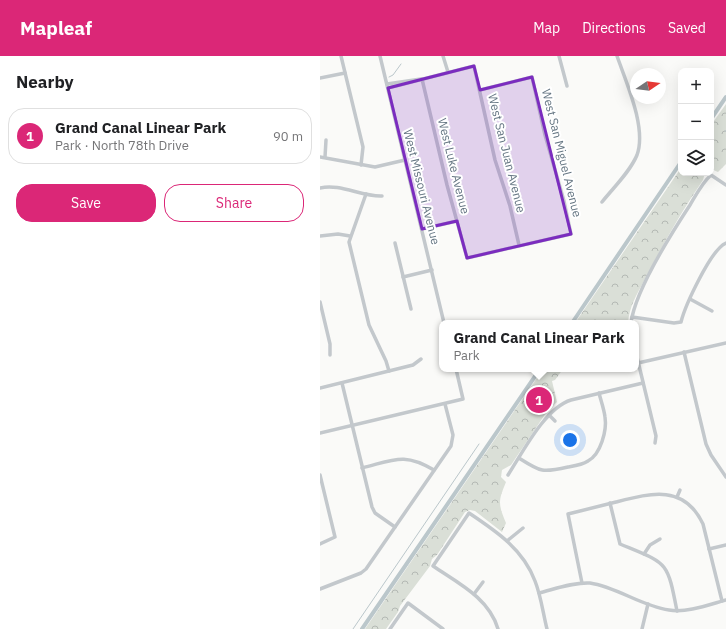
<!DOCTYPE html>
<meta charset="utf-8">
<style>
:root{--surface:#fff;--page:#f2f2f2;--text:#202124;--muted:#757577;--line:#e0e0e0;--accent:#db2777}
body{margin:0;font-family:"IBM Plex Sans",sans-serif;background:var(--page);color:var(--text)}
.controls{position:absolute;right:12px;top:12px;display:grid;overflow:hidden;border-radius:8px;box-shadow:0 4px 16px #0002}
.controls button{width:36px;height:36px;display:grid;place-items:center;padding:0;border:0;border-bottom:1px solid var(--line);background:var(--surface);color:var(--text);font:20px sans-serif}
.compass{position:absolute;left:310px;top:12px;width:36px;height:36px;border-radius:50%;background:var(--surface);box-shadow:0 4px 16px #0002;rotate:77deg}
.you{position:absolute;left:250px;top:384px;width:14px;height:14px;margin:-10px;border:3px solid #fff;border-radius:50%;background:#1a73e8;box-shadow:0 0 0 6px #1a73e833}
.badge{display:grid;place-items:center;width:26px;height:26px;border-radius:50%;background:var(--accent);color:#fff;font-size:13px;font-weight:700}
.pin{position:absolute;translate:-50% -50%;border:2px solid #fff;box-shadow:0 1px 4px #0006}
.popup{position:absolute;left:119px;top:264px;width:200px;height:52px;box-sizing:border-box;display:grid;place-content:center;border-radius:8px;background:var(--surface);filter:drop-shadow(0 1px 3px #0005);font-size:13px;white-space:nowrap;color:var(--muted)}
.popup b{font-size:15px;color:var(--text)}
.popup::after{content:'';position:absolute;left:50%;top:100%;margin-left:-8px;border:8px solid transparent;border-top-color:var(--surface)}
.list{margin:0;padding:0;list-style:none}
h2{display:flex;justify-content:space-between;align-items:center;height:52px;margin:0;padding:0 16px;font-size:17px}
h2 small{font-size:13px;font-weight:400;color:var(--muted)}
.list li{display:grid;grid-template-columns:26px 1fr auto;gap:12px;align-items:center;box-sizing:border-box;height:56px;margin:0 8px 8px;padding:0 8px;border:1px solid var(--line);border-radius:16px}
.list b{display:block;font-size:15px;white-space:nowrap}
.list p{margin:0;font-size:13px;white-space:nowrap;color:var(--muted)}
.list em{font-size:13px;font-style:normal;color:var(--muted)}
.actions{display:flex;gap:8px;padding:12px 16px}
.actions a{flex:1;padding:9px 0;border:1px solid var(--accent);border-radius:16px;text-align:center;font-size:14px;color:var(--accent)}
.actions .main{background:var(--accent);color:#fff}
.icon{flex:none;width:22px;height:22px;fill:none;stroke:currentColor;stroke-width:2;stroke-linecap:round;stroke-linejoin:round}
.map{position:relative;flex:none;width:406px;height:573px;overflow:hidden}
header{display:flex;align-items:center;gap:24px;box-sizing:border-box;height:56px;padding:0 20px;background:var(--accent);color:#fff}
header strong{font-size:19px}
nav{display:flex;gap:22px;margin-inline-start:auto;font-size:14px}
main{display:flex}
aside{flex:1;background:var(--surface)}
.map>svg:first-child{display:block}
.forest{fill:url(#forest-crowns)}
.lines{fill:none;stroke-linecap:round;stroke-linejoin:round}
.stream{stroke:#bbc7cb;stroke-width:1}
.canal{stroke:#bbc7cb;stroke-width:4}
.street{stroke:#c3c8cc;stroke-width:3.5}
.marked{fill:#7b2cbf;fill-opacity:0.2;stroke:#7b2cbf;stroke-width:3;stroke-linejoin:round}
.labels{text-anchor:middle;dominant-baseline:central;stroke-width:4;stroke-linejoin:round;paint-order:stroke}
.street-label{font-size:12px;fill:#657683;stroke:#fff}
</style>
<header>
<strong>Mapleaf</strong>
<nav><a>Map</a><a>Directions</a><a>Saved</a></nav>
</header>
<main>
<aside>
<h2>Nearby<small></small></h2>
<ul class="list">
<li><span class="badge">1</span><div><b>Grand Canal Linear Park</b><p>Park · North 78th Drive</p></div><em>90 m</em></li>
</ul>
<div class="actions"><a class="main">Save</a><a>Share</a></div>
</aside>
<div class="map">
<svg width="406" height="573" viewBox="0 0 406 573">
<defs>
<pattern id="forest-crowns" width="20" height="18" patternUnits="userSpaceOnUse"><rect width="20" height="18" fill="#dadfd7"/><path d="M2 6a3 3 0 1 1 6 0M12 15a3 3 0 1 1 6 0" fill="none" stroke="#b4b9b4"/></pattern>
</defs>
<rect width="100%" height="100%" fill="#fafaf8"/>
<g class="forest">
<polygon points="406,48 406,108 398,116 391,113 391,69"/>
<path d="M361,112V117H385L383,124C361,156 342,190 324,225C317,238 309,251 308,267H278L277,264L275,267H255Z"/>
<path d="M223,313H243L235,324L232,325L237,346L228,354L191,409L182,414L181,421L186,426C178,445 178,448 186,467L182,476L155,455L150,454L145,456L117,499L112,503L110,510L80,550L78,556L66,573H45Z"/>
</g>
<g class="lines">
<g class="stream">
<polyline points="69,21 73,19 81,8"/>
<polyline points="405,75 406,75"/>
<polyline points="33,573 159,388"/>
</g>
<g class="canal">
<polyline points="391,63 406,41"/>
<polyline points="252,267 361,106"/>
<polyline points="42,573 220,313"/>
</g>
<g class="street">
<polyline points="21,0 43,91 41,109"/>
<polyline points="60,0 124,267"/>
<polyline points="123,0 128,16"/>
<polyline points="239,0 247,30"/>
<polyline points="0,22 25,17"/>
<polyline points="102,23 127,129 147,202 251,178 244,145 225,79 212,21 160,34"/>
<polyline points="67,28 101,23"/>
<polyline points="68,32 154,10 175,104 190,150 199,189"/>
<polyline points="0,101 55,111 85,104"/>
<polyline points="5,101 6,84"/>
<path d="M0,132C20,127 42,141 62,140"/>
<polyline points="46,138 29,186 49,269 66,305 69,315"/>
<path d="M282,146C293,132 310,116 317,99C327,72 306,26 297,0"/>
<polyline points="102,173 137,165"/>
<polyline points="0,180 18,178 30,180"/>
<polyline points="75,187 91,253"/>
<polyline points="83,221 112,214"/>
<polyline points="370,243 392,255"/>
<polyline points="0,246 10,288 10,299"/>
<path d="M312,261L354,267L361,266C365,250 391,193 406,187"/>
<path d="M311,267C315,234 351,178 370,149C376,139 382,127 391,119L406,129"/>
<polyline points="364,296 386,388 391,399 406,421"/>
<polyline points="316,297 336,380 335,387"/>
<polyline points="318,307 406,287"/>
<polyline points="22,327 52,451 55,457 75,471"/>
<polyline points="0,332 93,309 101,303"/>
<polyline points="229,359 235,365"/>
<polyline points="0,377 143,343 136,313"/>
<path d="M199,402C221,416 222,417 248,411C254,410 262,409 268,405C281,398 287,374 285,361C284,353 281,345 279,337"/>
<path d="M42,412C74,404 84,396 114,414"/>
<polyline points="0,419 15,481 0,488"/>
<path d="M188,419C203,396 225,352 251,344L323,327"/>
<polyline points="357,441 360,434"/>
<path d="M290,447L300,488C348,508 347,504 357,555"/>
<polyline points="187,485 203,472"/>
<polyline points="389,493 406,489"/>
<polyline points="324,498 330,489 340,483"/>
<path d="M262,527L248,458C264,454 280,450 296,446C331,437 364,428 383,468L402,545"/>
<polyline points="0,533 41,517 46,513 131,390 133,379 125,348"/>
<path d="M219,537C235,533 253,526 270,527C297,531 321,550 349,554C367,557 388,549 406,544"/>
<polyline points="154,538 163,526"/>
<polyline points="70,573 88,547 123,573"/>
<path d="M178,573C169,542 138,527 113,510L149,457C176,475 203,493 215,525C221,540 223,557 227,573"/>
<polyline points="322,573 328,548"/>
</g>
</g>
<path class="marked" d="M154,10L160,34L212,21L251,178L147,202L137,165L102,173L68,32Z"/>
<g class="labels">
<g class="street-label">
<text transform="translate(187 97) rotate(76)">West San Juan Avenue</text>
<text transform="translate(242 97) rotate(76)">West San Miguel Avenue</text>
<text transform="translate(134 110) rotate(76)">West Luke Avenue</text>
<text transform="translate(102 131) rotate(76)">West Missouri Avenue</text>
</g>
</g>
</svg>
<div class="controls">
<button>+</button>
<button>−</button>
<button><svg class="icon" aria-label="layers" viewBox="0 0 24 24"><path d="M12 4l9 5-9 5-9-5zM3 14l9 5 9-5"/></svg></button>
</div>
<svg class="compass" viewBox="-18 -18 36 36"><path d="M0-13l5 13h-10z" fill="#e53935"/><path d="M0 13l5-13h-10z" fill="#757577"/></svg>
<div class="you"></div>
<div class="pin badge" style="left:219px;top:344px">1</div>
<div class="popup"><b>Grand Canal Linear Park</b>Park</div>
</div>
</main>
